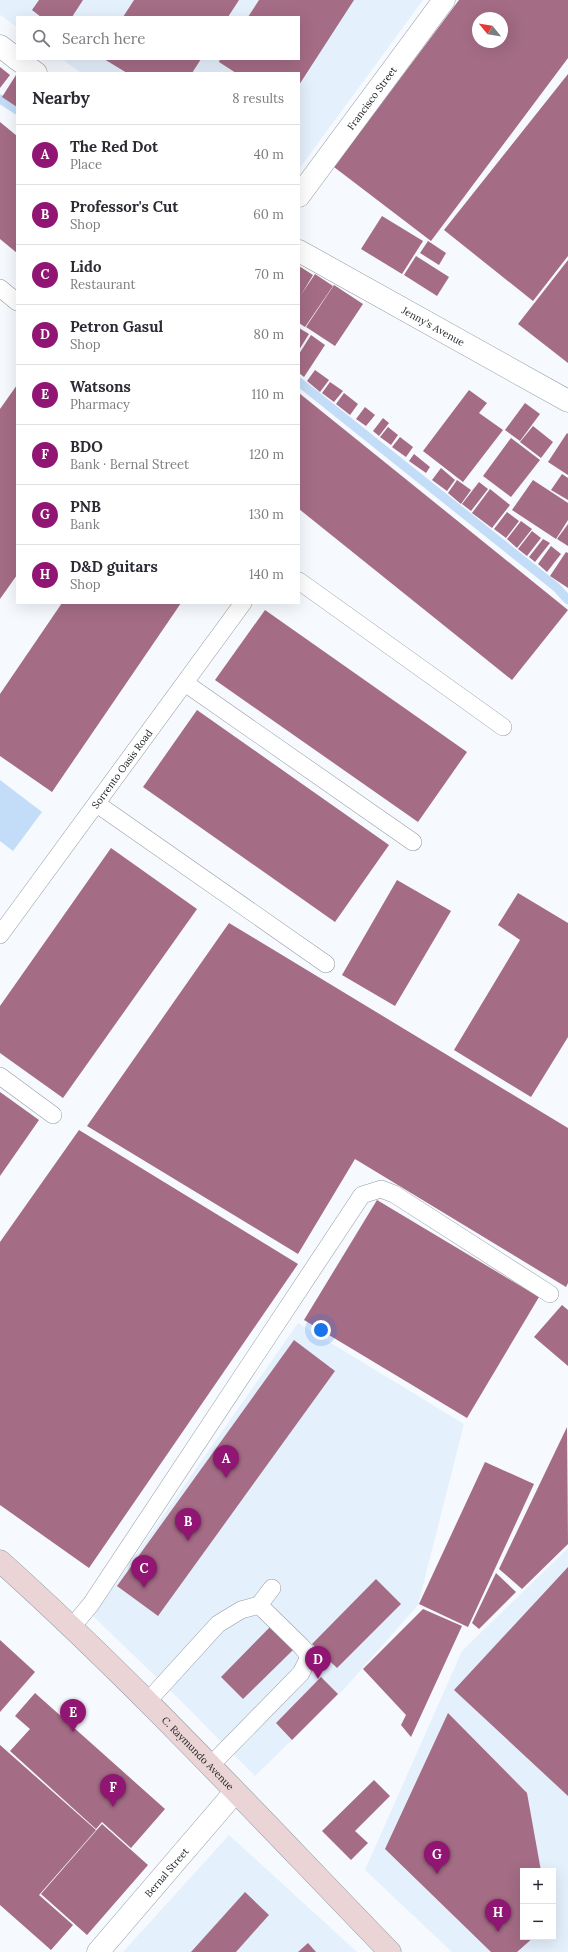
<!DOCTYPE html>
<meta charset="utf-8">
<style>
:root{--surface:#fff;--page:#f7f7f7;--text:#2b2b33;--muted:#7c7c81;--line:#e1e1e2;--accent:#911572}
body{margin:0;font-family:Lora,serif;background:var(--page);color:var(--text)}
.controls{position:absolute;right:12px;bottom:12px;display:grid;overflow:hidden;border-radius:0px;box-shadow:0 4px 16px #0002}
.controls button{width:36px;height:36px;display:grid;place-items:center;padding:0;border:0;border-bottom:1px solid var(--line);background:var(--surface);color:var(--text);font:20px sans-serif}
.compass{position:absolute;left:472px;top:12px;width:36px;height:36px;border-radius:50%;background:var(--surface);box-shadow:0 4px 16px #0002;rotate:300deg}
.you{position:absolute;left:321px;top:1330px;width:14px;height:14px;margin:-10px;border:3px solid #fff;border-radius:50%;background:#1a73e8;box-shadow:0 0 0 6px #1a73e833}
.badge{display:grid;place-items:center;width:26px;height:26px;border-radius:50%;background:var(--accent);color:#fff;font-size:13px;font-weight:700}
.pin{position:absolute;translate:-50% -33px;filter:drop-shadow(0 1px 2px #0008)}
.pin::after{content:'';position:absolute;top:21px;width:14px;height:12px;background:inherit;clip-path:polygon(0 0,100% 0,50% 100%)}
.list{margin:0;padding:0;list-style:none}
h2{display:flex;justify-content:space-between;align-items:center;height:52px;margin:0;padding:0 16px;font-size:17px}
h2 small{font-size:13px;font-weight:400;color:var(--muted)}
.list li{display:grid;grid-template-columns:26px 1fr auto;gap:12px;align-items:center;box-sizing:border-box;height:60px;padding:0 16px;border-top:1px solid var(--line)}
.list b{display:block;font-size:15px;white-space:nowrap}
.list p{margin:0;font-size:13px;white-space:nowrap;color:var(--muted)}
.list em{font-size:13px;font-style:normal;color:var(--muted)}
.icon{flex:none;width:22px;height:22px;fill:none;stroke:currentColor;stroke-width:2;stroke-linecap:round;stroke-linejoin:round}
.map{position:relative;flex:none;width:568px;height:1952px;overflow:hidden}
.search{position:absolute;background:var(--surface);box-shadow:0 4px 16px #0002;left:16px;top:16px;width:284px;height:44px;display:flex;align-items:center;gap:10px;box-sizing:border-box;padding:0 14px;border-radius:0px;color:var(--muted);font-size:15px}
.panel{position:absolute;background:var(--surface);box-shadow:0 4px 16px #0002;left:16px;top:72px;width:284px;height:532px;border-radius:0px}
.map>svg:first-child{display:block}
.built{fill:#e5f0fd;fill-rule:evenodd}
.water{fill:#c3dcf8}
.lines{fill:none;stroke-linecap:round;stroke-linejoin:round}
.stream{stroke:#c3dcf8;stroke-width:9}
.building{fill:#a46c85;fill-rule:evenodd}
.service-casing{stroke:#939ba4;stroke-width:18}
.minor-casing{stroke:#939ba4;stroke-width:23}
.tertiary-casing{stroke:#939ba4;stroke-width:23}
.secondary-casing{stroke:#939ba4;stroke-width:23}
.service{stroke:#fff;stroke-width:17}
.minor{stroke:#fff;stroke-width:22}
.tertiary{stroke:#fff;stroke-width:22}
.secondary{stroke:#ebd4d6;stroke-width:22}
.labels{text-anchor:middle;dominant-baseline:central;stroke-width:3;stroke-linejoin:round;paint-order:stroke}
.street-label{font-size:10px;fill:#202326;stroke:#fff}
</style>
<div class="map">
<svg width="568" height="1952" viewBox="0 0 568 1952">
<rect width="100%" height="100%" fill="#f6f9fd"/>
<g class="built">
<polygon points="0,0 423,0 299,169 299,73 81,73 62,59 299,59 299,17 17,17 17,27 0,15"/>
<polygon points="298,1323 464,1424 418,1605 345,1688 255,1776 182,1702 93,1616"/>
<path d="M568,1548V1952H452L365,1870L462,1651ZM523,1871H553V1937H523Z"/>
<polygon points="229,1835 357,1952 123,1952"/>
</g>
<polygon class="water" points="0,780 42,812 13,851 0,841"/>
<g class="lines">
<g class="stream">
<polyline points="0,99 17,110"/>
<polyline points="299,382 556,587 568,600"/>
</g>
</g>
<g class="building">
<polygon points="39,0 83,0 72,17 41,17 32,10"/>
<polygon points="134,0 239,0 228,17 123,17"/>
<polygon points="259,0 354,0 299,85 299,73 236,73 219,62 220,59 299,59 299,17 248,17"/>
<path d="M459,0H568V58L431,241L334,167ZM478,18H502V42H478Z"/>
<polygon points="104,59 201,59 192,73 127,73"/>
<polygon points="0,67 10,75 0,88"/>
<polygon points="568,74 568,256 533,301 444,230"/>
<polygon points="16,75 17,75 17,107 2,97"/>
<polygon points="0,122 17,136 17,253 0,239"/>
<polygon points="382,216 423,241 402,274 361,249"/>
<polygon points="428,241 446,253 439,265 420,253"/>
<polygon points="416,256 449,277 437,296 404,275"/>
<polygon points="568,260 568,363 518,324"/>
<polygon points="299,266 313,275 301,295 315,274 333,286 305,327 299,323"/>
<polygon points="334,285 363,304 335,346 306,327"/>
<polygon points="299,328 309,334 299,350"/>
<polygon points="311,335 325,345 304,377 299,373 299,354"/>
<polygon points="315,370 329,380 320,392 307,381"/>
<polygon points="330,382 343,391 334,402 322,393"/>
<polygon points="17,385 17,575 0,599 0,409"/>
<polygon points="469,390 487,403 479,413 503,430 463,482 423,451"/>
<polygon points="299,393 568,610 512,680 299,509"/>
<polygon points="344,393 358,404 350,415 336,404"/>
<polygon points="525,403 540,414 520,441 505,430"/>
<polygon points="365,407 375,415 366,426 356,419"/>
<polygon points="383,418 389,423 379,436 373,431"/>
<polygon points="533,426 553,442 541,458 520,442"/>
<polygon points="388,427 398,435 391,445 380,437"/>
<polygon points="567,433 568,434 568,475 548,462"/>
<polygon points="400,437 413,447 406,457 392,447"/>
<polygon points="511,438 540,460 511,497 483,476"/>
<polygon points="414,454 430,467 426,473 409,461"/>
<polygon points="441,468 455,480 447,491 432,480"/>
<polygon points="562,474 568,478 568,500 551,490"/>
<polygon points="457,480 471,490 461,504 448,493"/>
<polygon points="533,480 568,503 568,520 556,539 512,510"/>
<polygon points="479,482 488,489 471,511 462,504"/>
<polygon points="490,489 510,505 492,528 472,513"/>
<polygon points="507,512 519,521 506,538 494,529"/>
<polygon points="521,521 532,529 517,548 507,539"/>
<polygon points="568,524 568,546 557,539"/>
<polygon points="532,531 541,538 527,556 518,549"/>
<polygon points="543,539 550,543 535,562 529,557"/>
<polygon points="551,546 561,554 547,572 538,564"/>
<polygon points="566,552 568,553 568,588 550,576"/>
<polygon points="62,603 181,603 52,792 0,756 0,694"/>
<polygon points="265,610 467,752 418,822 215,680"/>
<polygon points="197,710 389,845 335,922 143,787"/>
<polygon points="111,848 197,909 63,1098 0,1053 0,1006"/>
<polygon points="397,880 451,911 395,1006 342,975"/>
<polygon points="518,893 568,923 568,1037 531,1097 454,1050 520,940 498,925"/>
<polygon points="229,923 568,1128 568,1283 566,1287 355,1159 298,1254 87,1126"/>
<polygon points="0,1092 39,1120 0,1176"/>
<polygon points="79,1130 298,1264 89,1568 0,1505 0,1242"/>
<polygon points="377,1200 539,1297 467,1418 304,1320"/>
<polygon points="562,1305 568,1310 568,1366 534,1337"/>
<polygon points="294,1340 335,1371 158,1616 117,1586"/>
<polygon points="567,1427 568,1544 522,1589 499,1569"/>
<polygon points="485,1462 534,1484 468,1627 419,1604"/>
<polygon points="568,1567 568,1796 454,1690"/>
<polygon points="496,1573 516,1592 479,1629 472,1623"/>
<polygon points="376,1579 401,1604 337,1668 312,1644"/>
<polygon points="423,1609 462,1626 411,1737 401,1725 406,1715 363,1669"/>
<polygon points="270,1627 293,1650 243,1699 221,1677"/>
<polygon points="0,1640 35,1672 0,1712"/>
<polygon points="321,1677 338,1694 292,1740 276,1723"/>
<polygon points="35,1693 165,1809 131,1848 102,1822 96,1829 10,1751 30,1729 15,1716"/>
<polygon points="448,1713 527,1793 541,1871 523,1871 523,1937 534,1937 517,1952 491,1952 385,1849"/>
<polygon points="0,1745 96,1830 39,1895 73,1925 51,1950 0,1905"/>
<polygon points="374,1780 390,1796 355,1831 368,1843 351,1860 322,1831"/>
<polygon points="102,1824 148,1865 87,1935 41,1894"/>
<polygon points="245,1892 269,1915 236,1952 191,1952"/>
<polygon points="308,1943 316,1952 298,1952"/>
</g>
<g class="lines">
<defs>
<g id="service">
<polyline points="0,288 17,302"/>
<polyline points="299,581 503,727"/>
<polyline points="185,683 413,842"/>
<polyline points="97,804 326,964"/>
<path id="s1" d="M0,935L243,603"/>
<polyline points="0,1076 53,1115"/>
<polyline points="259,1605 272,1588"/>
<polyline points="72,1627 91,1604 362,1195 381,1189 394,1194 550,1294"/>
<polyline points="147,1702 218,1624 241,1610 259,1605 301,1646 306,1652 308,1659 301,1673 210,1766"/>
</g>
<g id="minor">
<path id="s2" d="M299,196L444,0"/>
</g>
<g id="tertiary">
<polyline points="0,46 17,59"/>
<polyline points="17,59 36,73"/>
<path id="s3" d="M299,251L568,401"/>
<path id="s4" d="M98,1952L235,1792"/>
</g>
<g id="secondary">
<path id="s5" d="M0,1561C137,1684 262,1820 390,1952"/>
</g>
</defs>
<use href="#service" class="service-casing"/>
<use href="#minor" class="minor-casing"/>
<use href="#tertiary" class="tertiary-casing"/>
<use href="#secondary" class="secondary-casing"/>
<use href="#service" class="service"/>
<use href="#minor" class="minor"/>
<use href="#tertiary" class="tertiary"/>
<use href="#secondary" class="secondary"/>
</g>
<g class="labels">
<g class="street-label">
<text stroke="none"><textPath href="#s2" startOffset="122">Francisco Street</textPath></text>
<text stroke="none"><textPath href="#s3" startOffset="154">Jenny's Avenue</textPath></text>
<text stroke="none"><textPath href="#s1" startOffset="206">Sorrento Oasis Road</textPath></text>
<text stroke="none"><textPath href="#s5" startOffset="276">C. Raymundo Avenue</textPath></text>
<text stroke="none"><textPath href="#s4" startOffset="105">Bernal Street</textPath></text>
</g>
</g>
</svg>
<div class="controls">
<button>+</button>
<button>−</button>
</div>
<svg class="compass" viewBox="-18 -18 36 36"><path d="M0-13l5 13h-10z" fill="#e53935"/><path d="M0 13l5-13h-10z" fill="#7c7c81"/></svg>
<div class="you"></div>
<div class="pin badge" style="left:226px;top:1478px">A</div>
<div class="pin badge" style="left:188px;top:1541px">B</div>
<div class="pin badge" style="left:144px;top:1588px">C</div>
<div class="pin badge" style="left:318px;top:1679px">D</div>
<div class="pin badge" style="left:73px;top:1732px">E</div>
<div class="pin badge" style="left:113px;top:1807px">F</div>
<div class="pin badge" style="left:437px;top:1874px">G</div>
<div class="pin badge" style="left:498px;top:1932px">H</div>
<div class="search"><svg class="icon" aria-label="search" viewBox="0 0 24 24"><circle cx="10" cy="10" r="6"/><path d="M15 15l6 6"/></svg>Search here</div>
<section class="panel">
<h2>Nearby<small>8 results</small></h2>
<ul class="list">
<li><span class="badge">A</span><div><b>The Red Dot</b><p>Place</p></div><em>40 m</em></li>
<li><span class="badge">B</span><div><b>Professor's Cut</b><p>Shop</p></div><em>60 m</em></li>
<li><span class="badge">C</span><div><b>Lido</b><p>Restaurant</p></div><em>70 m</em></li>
<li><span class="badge">D</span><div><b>Petron Gasul</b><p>Shop</p></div><em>80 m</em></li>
<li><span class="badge">E</span><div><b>Watsons</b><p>Pharmacy</p></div><em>110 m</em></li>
<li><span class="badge">F</span><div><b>BDO</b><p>Bank · Bernal Street</p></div><em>120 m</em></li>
<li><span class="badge">G</span><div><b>PNB</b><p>Bank</p></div><em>130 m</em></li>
<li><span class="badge">H</span><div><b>D&amp;D guitars</b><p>Shop</p></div><em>140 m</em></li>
</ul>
</section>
</div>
